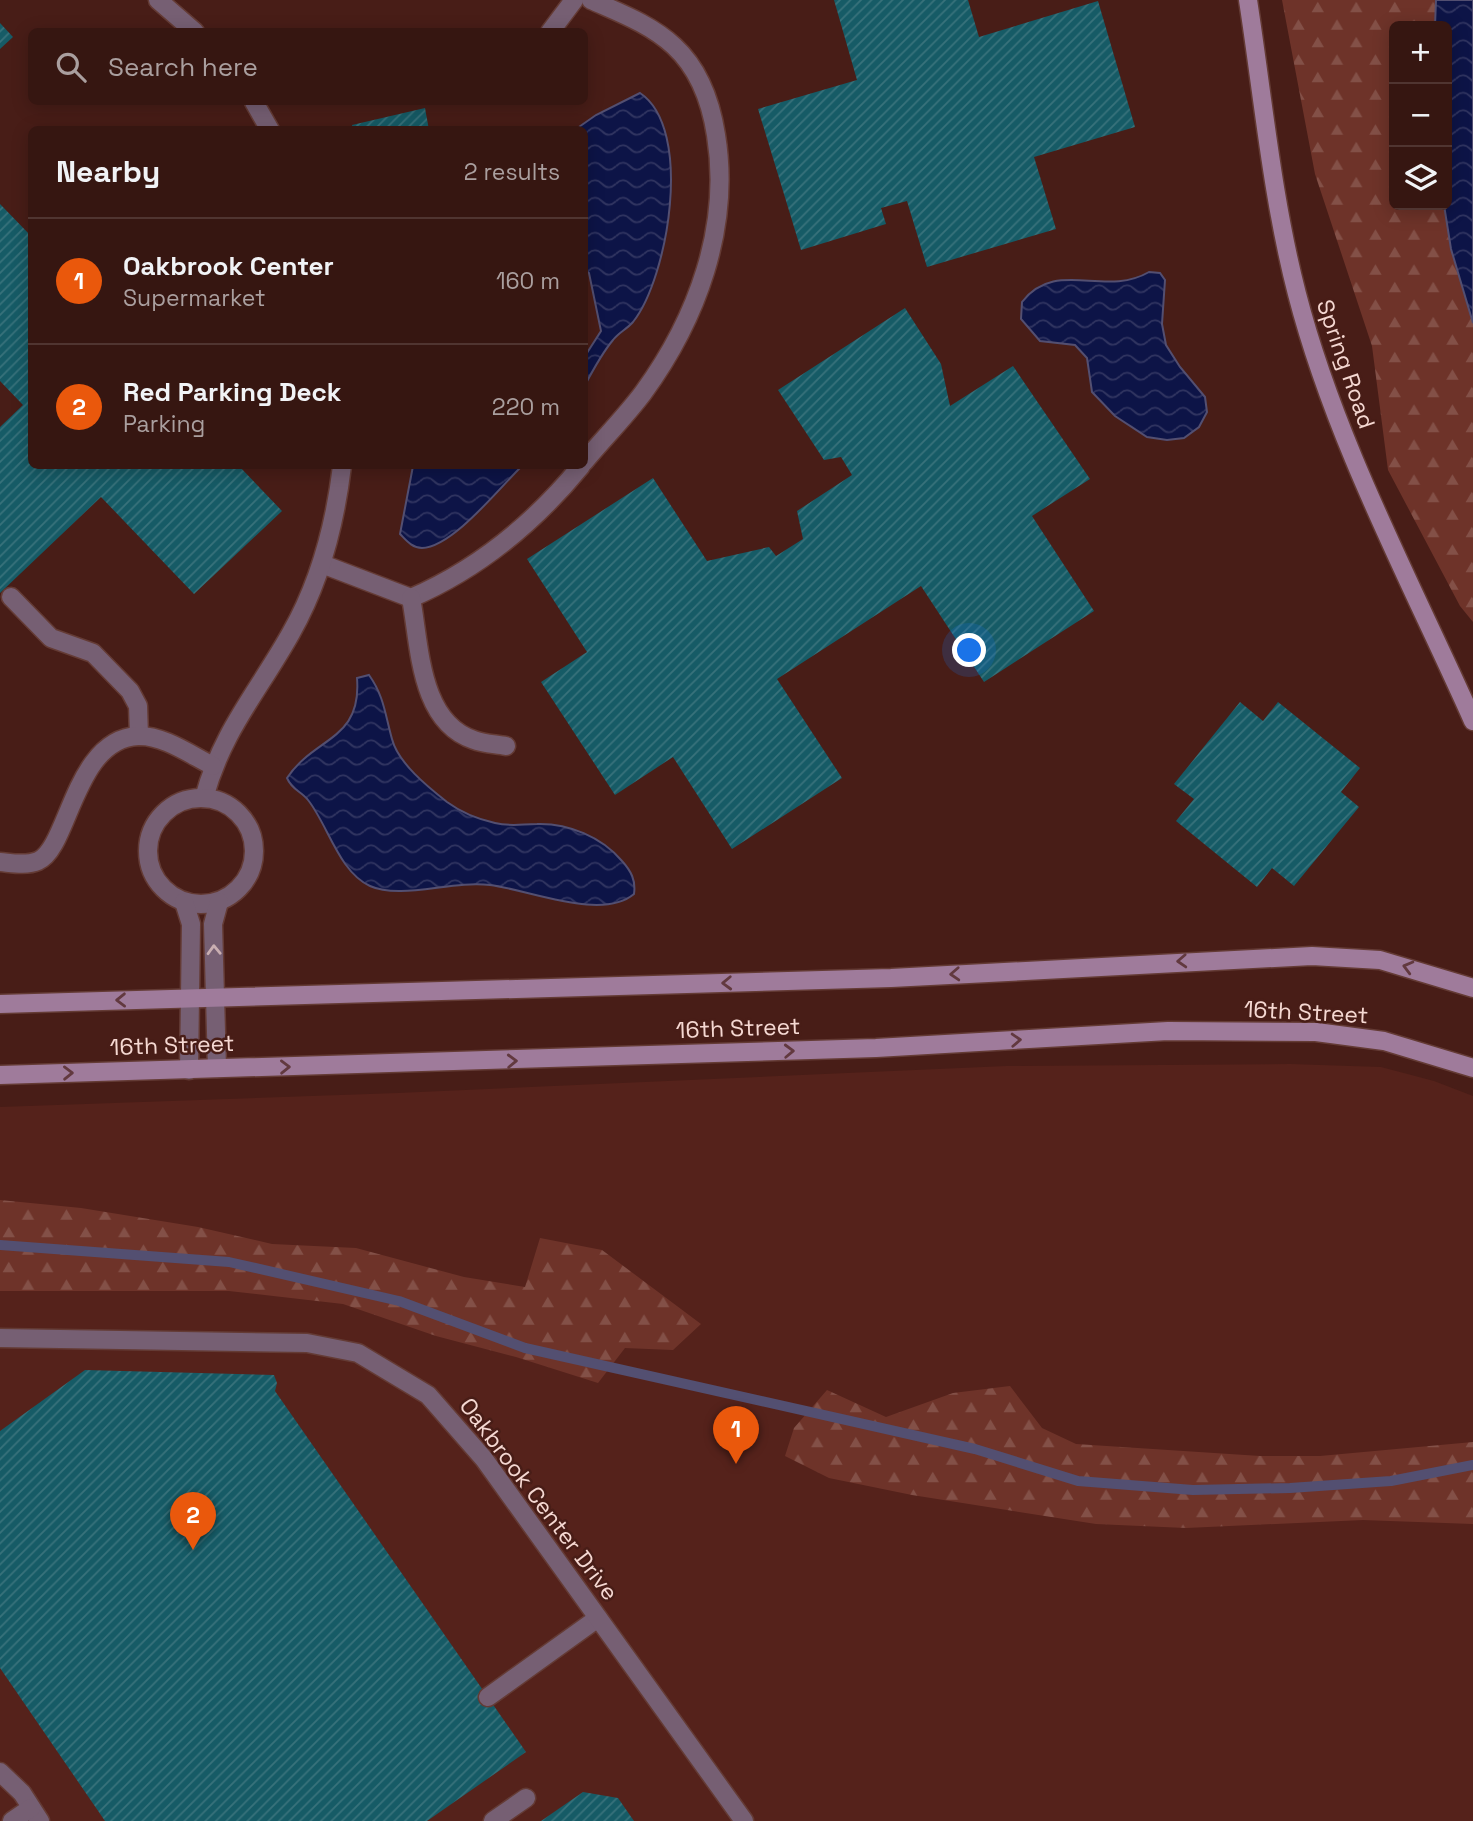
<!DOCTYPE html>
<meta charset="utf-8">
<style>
:root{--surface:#361611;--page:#3d1f1a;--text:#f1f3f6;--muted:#aa9f9f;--line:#503531;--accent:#ea580c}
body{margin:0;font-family:"Space Grotesk",sans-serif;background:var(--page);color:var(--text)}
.controls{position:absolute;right:21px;top:21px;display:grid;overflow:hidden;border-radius:10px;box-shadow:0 4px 18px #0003}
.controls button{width:63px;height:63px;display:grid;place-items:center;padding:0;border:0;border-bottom:2px solid var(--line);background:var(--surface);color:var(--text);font:35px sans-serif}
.you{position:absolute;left:970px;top:651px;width:24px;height:24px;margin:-18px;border:5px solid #fff;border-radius:50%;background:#1a73e8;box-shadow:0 0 0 10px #1a73e833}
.badge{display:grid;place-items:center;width:46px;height:46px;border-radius:50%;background:var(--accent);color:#fff;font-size:23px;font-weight:700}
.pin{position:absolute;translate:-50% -58px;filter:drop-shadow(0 2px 4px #0008)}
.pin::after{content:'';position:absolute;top:37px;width:24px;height:21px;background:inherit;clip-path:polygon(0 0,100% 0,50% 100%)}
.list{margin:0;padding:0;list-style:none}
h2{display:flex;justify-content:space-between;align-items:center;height:91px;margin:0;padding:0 28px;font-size:30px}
h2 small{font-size:23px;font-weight:400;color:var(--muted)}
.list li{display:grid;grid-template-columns:46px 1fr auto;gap:21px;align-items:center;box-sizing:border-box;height:126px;padding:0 28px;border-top:2px solid var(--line)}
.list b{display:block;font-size:26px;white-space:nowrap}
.list p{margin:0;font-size:23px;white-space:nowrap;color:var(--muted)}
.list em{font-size:23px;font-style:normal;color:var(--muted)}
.icon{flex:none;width:38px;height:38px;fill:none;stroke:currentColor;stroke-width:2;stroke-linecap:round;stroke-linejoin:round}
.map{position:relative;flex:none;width:1473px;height:1821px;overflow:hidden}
.search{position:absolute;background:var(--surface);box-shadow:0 4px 18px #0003;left:28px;top:28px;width:560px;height:77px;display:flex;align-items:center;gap:18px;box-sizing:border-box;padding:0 24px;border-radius:10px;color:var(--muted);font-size:26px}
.panel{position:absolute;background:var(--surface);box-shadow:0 4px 18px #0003;left:28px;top:126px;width:560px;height:343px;border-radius:10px}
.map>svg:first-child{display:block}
.built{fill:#55221b}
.forest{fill:url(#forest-firs)}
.water{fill:url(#water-waves);stroke:#534f71;stroke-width:2}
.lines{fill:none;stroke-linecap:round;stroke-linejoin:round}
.stream{stroke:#534f71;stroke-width:10}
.building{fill:url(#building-hatch)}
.lane-casing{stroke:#643b35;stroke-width:21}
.street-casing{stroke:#643b35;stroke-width:21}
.secondary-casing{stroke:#643b35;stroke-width:21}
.lane{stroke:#765f73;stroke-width:18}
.street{stroke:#765f73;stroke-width:18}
.secondary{stroke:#9f7b9b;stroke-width:18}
.oneway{stroke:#c9aeb1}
.oneway2{stroke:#62393f}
.labels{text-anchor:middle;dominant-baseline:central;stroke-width:5;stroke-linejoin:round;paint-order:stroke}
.street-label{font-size:23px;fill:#f5d8d2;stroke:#481d17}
</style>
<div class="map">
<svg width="1473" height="1821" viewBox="0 0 1473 1821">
<defs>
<pattern id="forest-firs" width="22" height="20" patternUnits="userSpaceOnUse" patternTransform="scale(1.75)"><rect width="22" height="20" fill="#6e3329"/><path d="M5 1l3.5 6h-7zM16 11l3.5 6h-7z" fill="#835047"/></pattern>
<pattern id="water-waves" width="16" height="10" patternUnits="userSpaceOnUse" patternTransform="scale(1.75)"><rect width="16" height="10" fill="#0d1447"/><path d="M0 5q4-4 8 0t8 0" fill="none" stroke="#313561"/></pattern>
<pattern id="building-hatch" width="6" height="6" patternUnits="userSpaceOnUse" patternTransform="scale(1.75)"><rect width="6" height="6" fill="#165b66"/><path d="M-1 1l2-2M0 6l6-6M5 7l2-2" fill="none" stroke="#38727b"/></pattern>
</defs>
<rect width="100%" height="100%" fill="#481d17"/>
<polygon class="built" points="1290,1064 1381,1067 1434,1081 1473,1096 1473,1821 0,1821 0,1107 398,1093 1006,1066"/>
<g class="forest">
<polygon points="1282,0 1436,0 1435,26 1394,26 1394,205 1444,205 1451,249 1473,323 1473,622 1460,606 1388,470 1372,346 1315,174"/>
<polygon points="0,1200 81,1208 198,1227 272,1244 356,1248 464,1277 525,1287 540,1238 602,1250 701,1324 673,1350 625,1348 598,1383 516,1357 436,1336 343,1304 229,1291 0,1291"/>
<polygon points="1010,1386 1042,1428 1076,1444 1260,1456 1320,1456 1473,1442 1473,1524 1363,1520 1186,1528 1096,1524 912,1495 829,1478 785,1456 794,1428 827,1390 886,1417 953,1393"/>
</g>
<g class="water">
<polygon points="1436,0 1473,0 1473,323 1451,249 1444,205 1447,205 1447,26 1435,26"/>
<path d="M640,93C694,129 668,278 633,322C627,329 618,333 613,340C602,353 593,370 585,385V356L601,331L589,273L585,270L584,130L576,129L596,115Z"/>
<path d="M1149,272L1160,273L1165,280L1162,324L1166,345L1180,367L1205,397L1207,412L1199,427L1184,438L1167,440L1147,437L1115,416L1092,392L1087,358L1075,345L1040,341L1021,319L1022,302C1056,258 1104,298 1149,272Z"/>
<path d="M413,466H522C500,487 453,547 422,548C412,548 406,540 400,534Z"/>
<path d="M369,675C384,696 385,714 392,739C398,763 428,787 447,802C462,813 477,819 495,823C511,827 522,824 537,824C568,823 602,837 622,861C631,871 636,880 634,894C602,921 530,890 490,885C452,880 401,900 370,886C339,872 328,825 308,800C301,791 292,790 287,778C315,736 362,741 357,678Z"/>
</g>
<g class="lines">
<polyline class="stream" points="0,1245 229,1262 399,1301 525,1348 975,1449 1078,1481 1193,1490 1290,1488 1391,1481 1473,1465"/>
</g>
<g class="building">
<polygon points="834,0 968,0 979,37 1098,1 1135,127 1034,157 1056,229 927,267 907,201 881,208 886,224 801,250 758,109 857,80"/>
<polygon points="0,23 13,37 0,49"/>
<polygon points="425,108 429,130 353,130 352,125"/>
<polygon points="0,204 32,237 32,466 239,466 282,511 194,594 101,497 0,593 0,427 23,405 0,381"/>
<polygon points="905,308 941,364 950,406 1013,366 1090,479 1032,516 1094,611 984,682 921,586 777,679 842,778 732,849 673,757 615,795 541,682 587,652 527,559 653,478 707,561 769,547 776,556 803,539 797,511 852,475 841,457 824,460 778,390"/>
<polygon points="1240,702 1263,721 1278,702 1360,768 1341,792 1359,807 1294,886 1272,868 1257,887 1176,821 1194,799 1174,784"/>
<polygon points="85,1370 274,1375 277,1383 275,1391 526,1752 427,1821 105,1821 0,1668 0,1431"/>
<polygon points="583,1792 618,1798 634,1821 541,1821"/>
</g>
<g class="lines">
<defs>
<g id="lane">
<polyline points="11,597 51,638 93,653 130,691 138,706 139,736"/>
<polyline points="488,1697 598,1618"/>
<polyline points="0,1772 22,1793 40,1821"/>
<polyline points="12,1821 31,1808"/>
</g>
<g id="street">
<polyline points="158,0 195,32"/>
<polyline points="550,32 574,0"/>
<polyline points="254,102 270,130"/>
<path d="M584,462C603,439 625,417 643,393C697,319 731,227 716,135C711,103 699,69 674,46C650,24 620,13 591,0"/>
<path d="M322,564L411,598C478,569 535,522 581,466"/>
<path d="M411,598C420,645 419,722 474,740C484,744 496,744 506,746"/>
<path d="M204,798C222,731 258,692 291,633C320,582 335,524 342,466"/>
<circle cx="201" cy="851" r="53"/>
<path d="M0,862C12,863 26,866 38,861C69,848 74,739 138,736C163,735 191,755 213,766"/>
<polyline points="184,902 191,924 189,1070"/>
<polyline points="217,1068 213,924 219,902"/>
<polyline points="0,1338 307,1343 358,1353 428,1395 484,1459 744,1821"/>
<polyline points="493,1821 526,1798"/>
</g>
<g id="secondary">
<path d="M1248,0C1263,97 1272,198 1297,294C1335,441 1411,582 1473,721"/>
<polyline points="0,1004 891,978 1312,956 1380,960 1473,988"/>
<polyline points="0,1075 876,1048 1168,1031 1316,1032 1384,1041 1473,1068"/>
</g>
</defs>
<use href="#lane" class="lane-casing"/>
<use href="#street" class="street-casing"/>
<use href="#secondary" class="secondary-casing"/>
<use href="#lane" class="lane"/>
<use href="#street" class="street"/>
<use href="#secondary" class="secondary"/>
</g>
<defs><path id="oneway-chevron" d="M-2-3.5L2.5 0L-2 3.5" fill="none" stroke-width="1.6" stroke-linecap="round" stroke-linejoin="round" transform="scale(1.75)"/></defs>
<use class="oneway" href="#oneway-chevron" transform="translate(214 950) rotate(-92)"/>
<g class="oneway2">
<use href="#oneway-chevron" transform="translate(1182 961) rotate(177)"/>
<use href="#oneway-chevron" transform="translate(1408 967) rotate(-165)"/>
<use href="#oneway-chevron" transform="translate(955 974) rotate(177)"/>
<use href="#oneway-chevron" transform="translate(727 983) rotate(178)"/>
<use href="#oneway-chevron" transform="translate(121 1000) rotate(179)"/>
<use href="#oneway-chevron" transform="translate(1016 1040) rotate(-3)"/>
<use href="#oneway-chevron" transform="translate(789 1051) rotate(-2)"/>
<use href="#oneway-chevron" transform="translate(512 1061) rotate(-2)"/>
<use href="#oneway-chevron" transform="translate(285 1067) rotate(-1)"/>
<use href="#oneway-chevron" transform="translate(68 1073) rotate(-1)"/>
</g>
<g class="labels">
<g class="street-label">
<text transform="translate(1346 364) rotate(71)">Spring Road</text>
<text transform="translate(1306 1012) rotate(3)">16th Street</text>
<text transform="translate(738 1028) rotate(-2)">16th Street</text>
<text transform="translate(172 1045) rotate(-2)">16th Street</text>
<text transform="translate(539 1499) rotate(53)">Oakbrook Center Drive</text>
</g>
</g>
</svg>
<div class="controls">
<button>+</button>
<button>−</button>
<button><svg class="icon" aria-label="layers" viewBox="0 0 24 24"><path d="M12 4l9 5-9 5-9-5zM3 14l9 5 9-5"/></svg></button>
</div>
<div class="you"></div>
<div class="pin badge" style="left:736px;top:1464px">1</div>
<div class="pin badge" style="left:193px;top:1550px">2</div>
<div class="search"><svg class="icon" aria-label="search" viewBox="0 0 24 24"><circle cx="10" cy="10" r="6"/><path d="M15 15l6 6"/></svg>Search here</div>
<section class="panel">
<h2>Nearby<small>2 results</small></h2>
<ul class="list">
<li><span class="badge">1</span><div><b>Oakbrook Center</b><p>Supermarket</p></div><em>160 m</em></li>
<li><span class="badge">2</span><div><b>Red Parking Deck</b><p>Parking</p></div><em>220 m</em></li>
</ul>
</section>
</div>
